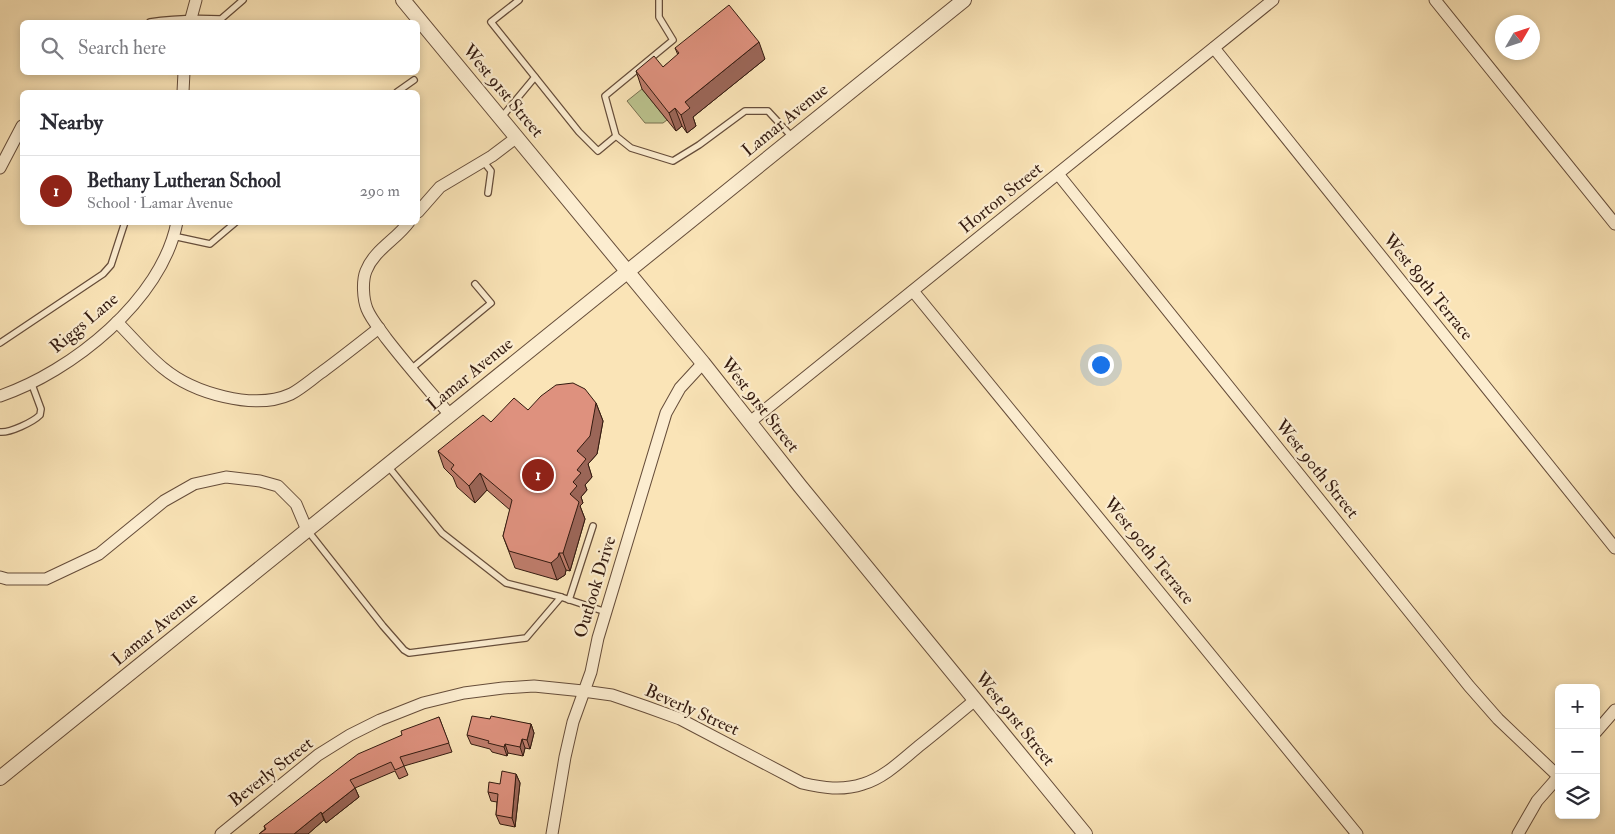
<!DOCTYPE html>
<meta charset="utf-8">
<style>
:root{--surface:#fff;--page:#f2f2f3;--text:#2b2b33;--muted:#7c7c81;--line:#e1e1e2;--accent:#8f2418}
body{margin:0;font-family:"IM FELL Double Pica",serif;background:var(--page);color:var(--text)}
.controls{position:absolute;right:15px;bottom:15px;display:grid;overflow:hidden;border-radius:8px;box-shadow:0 2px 8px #0003}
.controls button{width:45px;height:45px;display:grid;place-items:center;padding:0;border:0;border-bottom:1px solid var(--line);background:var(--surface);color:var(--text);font:25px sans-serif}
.compass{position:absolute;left:1495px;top:15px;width:45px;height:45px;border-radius:50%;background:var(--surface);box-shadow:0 2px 8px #0003;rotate:51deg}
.you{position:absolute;left:1100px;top:364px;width:18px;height:18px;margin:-12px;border:4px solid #fff;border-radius:50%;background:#1a73e8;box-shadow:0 0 0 8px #1a73e833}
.badge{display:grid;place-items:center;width:32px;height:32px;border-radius:50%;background:var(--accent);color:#fff;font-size:16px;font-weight:700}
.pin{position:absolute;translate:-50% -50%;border:2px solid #fff;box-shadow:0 1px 5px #0006}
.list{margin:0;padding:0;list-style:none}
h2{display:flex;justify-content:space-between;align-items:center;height:65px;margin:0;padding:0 20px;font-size:21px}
h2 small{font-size:16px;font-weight:400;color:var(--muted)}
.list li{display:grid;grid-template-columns:32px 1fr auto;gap:15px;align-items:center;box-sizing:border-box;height:70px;padding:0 20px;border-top:1px solid var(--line)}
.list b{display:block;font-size:19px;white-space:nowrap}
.list p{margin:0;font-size:16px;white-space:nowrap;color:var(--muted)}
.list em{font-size:16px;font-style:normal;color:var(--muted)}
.icon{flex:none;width:28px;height:28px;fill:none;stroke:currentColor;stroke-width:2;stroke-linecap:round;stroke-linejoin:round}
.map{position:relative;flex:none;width:1615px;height:834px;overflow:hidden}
.search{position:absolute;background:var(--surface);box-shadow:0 2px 8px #0003;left:20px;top:20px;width:400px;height:55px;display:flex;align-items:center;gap:12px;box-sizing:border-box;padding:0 18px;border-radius:8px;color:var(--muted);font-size:19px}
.panel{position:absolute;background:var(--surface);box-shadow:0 2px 8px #0003;left:20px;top:90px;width:400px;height:135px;border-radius:8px}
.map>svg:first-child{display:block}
.green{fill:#bcc48f;stroke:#787050}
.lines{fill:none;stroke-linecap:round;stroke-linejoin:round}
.service-casing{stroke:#664d3a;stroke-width:8}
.minor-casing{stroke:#664d3a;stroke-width:13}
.tertiary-casing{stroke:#664d3a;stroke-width:16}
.service{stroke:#fcedd0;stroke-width:5.5}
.minor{stroke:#fcedd0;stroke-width:11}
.tertiary{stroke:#fcedd0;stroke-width:14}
.wall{fill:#bf7d6c;stroke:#341b10}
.shaded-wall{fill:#9b6658;stroke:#341b10}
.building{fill:#de917e;stroke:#341b10}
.labels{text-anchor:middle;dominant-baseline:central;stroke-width:4.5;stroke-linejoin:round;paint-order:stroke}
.street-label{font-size:18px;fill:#341b10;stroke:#fcedd0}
</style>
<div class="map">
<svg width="1615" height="834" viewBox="0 0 1615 834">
<rect width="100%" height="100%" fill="#fae4b7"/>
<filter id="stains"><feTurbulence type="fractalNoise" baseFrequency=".004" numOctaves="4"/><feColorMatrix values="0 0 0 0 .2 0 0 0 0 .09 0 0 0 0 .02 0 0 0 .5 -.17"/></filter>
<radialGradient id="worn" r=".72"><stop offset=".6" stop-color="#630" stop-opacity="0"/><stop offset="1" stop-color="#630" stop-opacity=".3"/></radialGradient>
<polygon class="green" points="642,89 667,120 663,123 645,123 627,101"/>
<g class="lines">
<defs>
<g id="service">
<polyline points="519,0 491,22 579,132 598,151 616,136"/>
<polyline points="659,0 659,17 673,40 605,96 616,136 631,148 673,161 699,145 745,111 768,111 793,138"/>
<path d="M150,22C174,18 197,18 221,19L243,0"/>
<polyline points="397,92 414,80"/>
<polyline points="501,118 535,77"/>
<polyline points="483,161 491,171 488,193"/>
<polyline points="173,236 210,244 236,222"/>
<polyline points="0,343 103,274 111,265 125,222"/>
<polyline points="411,369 491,303 475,284"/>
<path d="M0,432C10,433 33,422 40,415L41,409L31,382"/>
<polyline points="387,465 442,533 506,583 561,597"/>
<polyline points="308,531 383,626 404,650 409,653 526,638 561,597 606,612"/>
<polyline points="569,600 593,526"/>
</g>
<g id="minor">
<polyline points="1435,0 1615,224"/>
<polyline points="190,22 196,0"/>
<polyline points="1214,48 1615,548"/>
<polyline points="183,92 184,72"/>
<polyline points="0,168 22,126"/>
<polyline points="1058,174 1469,686 1498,719 1558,776"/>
<polyline points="418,212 440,187 492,156 517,137"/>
<path d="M409,222C396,240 374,250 366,271C362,281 363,299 367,309C371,319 379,328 386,338C406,364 428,389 450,415"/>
<polyline points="913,291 1357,834"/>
<path d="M117,322C132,337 146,354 163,368C193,393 254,411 291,394C302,388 312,379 322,372C341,358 360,343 379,328"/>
<path d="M0,396C71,372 162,300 177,222"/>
<polyline points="750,422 1273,0"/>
<polyline points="0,577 7,579 46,579 99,554 164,501 194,484 226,477 260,481 278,486 296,504 307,530"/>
<polyline points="1596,732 1615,710"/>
<path d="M221,834L318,755L350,735L380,720L423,703L464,693L503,688L534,686L583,691L612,695L647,707L680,719L802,783C823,788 842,791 863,784C884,778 902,760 919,746C938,731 957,715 975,700"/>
<polyline points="552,834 565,757 573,722 591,672 598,638 666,413 680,388 703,363"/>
<polyline points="1518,834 1537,801 1559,776"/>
</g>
<g id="tertiary">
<polyline points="403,0 703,363 800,486 1085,834"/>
<polyline points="0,778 964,0"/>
</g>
</defs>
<use href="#service" class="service-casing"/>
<use href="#minor" class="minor-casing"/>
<use href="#tertiary" class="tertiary-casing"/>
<use href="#service" class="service"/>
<use href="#minor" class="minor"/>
<use href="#tertiary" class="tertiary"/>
</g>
<g class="wall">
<polygon points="675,48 765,59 693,117 696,126 687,133 682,126 676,131 642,89 636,71 663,67 678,55"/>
<polygon points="596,403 603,421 597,454 588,464 592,477 585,485 587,490 581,497 583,503 580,506 585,519 570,571 566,570 565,575 557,580 515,568 503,536 510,510 487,490 475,503 457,487 453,477 444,468 438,451 491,422 528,410"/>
<polygon points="439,717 452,752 404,766 408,775 399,779 395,771 355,788 359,797 326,823 324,820 308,834 259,834 265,829 264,826 402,735"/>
<polygon points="490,719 531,724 534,733 530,749 525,748 523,756 508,753 507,756 492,752 490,749 471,744 467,735"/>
<polygon points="516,774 520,783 515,827 500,824 496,815 497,802 491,801 488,792 500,784"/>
</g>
<g class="shaded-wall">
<polygon points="759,42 765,59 693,117 696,126 687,133 681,115 685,102"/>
<polygon points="675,108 682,126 676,131 669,113"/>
<polygon points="596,403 603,421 597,454 588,464 592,477 585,485 587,490 581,497 583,503 580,506 585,519 570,571 563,553 570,494 573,482 577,451"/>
<polygon points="480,473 487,490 475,503 469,486"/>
<polygon points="559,553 566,570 565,575 557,580 551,563"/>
<polygon points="531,724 534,733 530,749 527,740"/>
<polygon points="522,739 525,748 523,756 520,747"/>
<polygon points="505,744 508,753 507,756 504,747"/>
<polygon points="516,774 520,783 515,827 512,818"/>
<polygon points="355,788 359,797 326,823 322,814"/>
<polygon points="321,812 324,820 308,834 294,834"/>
</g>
<g class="building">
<polygon points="729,5 759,42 685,102 690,108 681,115 675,108 669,113 636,71 654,56 663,67 679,53 675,48"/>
<polygon points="573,383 585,389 596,403 590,436 577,451 586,459 577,470 581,473 573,482 577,486 570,494 579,502 563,553 559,553 558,557 551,563 509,551 503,536 512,500 480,473 469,486 451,469 454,465 438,451 483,415 491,422 514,398 528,410 541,396 556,385"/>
<polygon points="472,716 490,719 491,716 531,724 527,740 522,739 520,747 505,744 504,747 488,743 489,741 467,735"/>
<polygon points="439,717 449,743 400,757 404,766 395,770 391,762 350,780 355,788 322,814 321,812 294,834 259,834 266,829 264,826 358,754 402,735 401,731"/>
<polygon points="502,771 516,774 512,818 496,815 498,794 488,792 489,782 500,784"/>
</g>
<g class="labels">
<g class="street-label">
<text transform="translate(503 91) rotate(50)">West 91st Street</text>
<text transform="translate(785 120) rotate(-39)">Lamar Avenue</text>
<text transform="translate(1001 198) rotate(-39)">Horton Street</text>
<text transform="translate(1428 287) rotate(51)">West 89th Terrace</text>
<text transform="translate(84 323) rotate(-40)">Riggs Lane</text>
<text transform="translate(470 374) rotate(-39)">Lamar Avenue</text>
<text transform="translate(760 405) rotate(52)">West 91st Street</text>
<text transform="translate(1317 469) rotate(51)">West 90th Street</text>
<text transform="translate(1149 551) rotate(51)">West 90th Terrace</text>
<text transform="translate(595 587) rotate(-73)">Outlook Drive</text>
<text transform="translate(155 629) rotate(-39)">Lamar Avenue</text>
<text transform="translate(692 710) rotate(24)">Beverly Street</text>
<text transform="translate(1015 719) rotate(51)">West 91st Street</text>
<text transform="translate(271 772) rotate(-38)">Beverly Street</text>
</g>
</g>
<rect width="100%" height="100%" filter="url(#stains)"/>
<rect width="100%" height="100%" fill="url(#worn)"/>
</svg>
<div class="controls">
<button>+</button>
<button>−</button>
<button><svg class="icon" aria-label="layers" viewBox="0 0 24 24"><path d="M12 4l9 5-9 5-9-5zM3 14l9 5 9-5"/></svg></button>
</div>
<svg class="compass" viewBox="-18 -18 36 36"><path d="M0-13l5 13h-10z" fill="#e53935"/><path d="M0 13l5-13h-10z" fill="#7c7c81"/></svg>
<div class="you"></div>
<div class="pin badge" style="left:538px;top:475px">1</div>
<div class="search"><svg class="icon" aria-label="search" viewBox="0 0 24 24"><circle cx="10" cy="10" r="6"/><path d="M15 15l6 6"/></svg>Search here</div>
<section class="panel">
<h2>Nearby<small></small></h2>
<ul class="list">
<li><span class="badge">1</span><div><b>Bethany Lutheran School</b><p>School · Lamar Avenue</p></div><em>290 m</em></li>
</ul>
</section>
</div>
